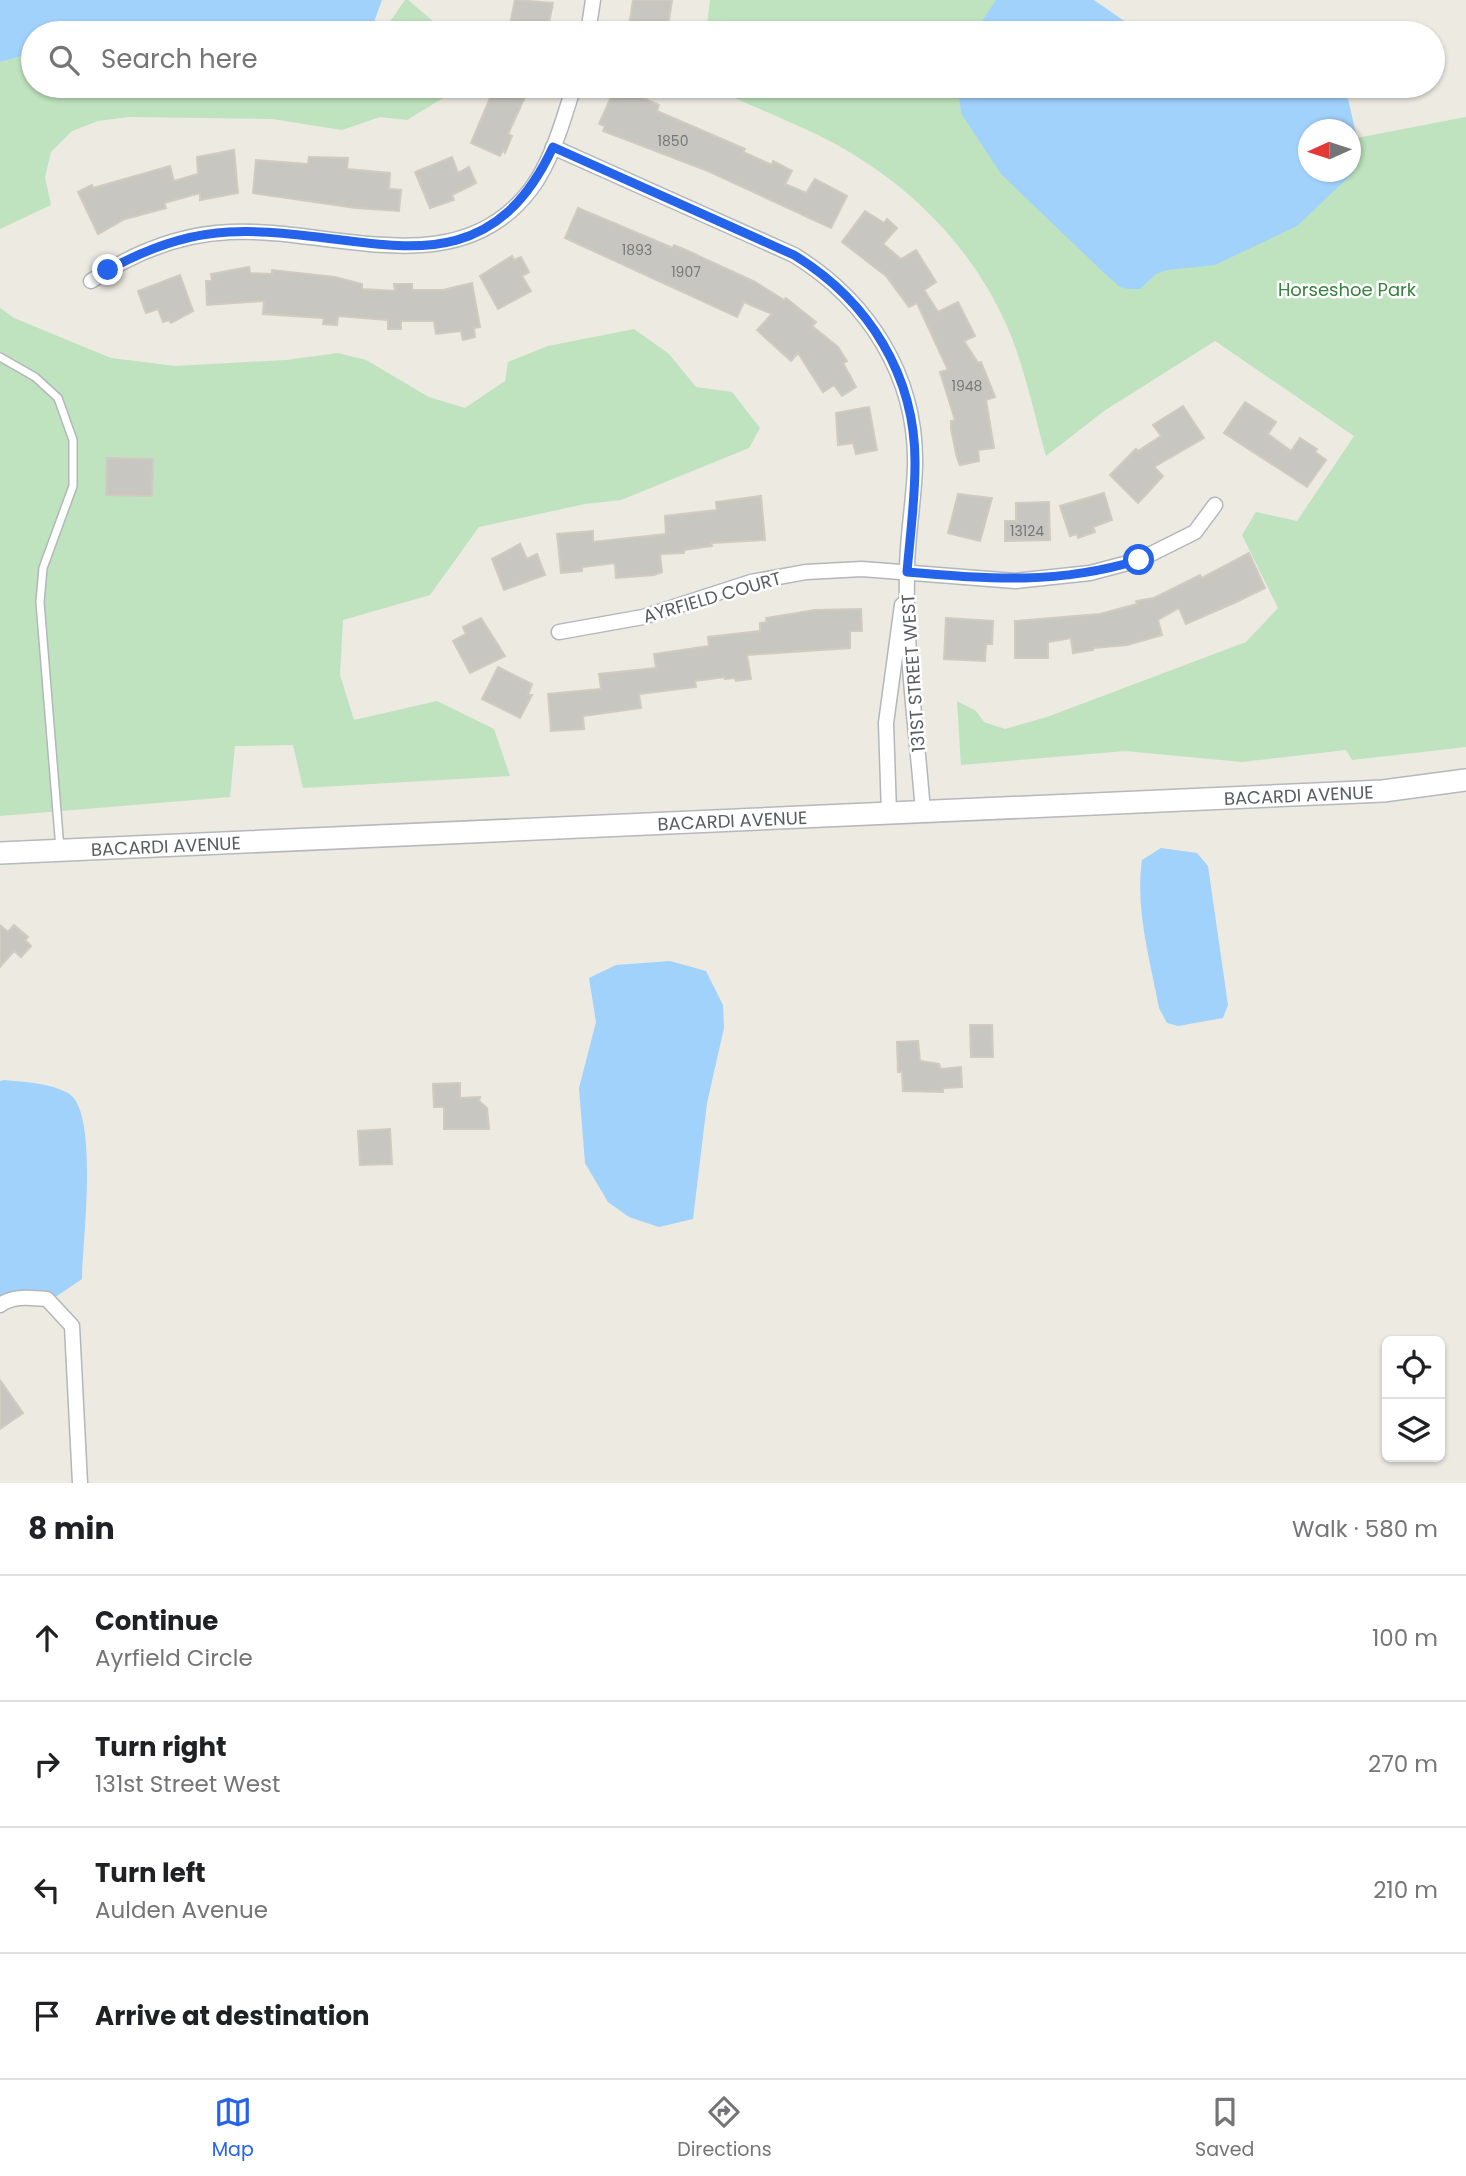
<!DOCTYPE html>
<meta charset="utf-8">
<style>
:root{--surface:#fff;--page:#f2f2f2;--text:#202124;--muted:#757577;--line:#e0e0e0;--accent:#2563eb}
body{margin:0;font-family:Poppins,sans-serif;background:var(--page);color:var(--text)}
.controls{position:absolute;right:21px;bottom:21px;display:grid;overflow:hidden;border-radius:10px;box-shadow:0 2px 5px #0004}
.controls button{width:63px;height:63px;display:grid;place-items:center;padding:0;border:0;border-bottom:2px solid var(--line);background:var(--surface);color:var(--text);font:35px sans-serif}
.compass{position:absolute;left:1298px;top:119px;width:63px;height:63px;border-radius:50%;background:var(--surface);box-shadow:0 2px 5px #0004;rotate:267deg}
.stop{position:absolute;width:21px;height:21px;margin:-16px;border:5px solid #2563eb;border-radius:50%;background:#fff}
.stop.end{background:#2563eb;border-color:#fff;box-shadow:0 2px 7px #0008}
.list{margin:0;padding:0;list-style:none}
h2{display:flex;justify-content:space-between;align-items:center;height:91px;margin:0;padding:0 28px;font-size:30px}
h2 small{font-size:23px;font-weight:400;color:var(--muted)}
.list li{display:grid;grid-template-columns:46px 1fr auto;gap:21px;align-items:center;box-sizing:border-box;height:126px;padding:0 28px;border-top:2px solid var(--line)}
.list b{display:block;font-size:26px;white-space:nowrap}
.list p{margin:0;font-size:23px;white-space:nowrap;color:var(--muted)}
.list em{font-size:23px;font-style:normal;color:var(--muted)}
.icon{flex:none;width:38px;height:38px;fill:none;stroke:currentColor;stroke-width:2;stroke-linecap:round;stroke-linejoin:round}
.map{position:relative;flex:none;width:1466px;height:1483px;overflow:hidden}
.search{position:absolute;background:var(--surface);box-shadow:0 2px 5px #0004;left:21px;right:21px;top:21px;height:77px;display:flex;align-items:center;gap:18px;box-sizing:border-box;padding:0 24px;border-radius:38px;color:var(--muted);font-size:26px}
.sheet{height:595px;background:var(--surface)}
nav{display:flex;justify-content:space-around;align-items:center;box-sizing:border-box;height:98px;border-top:2px solid var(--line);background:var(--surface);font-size:19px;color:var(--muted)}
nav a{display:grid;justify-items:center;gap:4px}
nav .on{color:var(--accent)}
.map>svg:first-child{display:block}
.green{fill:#bee3be}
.water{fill:#a1d2fc;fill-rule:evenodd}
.building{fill:#c8c6c0;stroke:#d0cbbf;stroke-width:2}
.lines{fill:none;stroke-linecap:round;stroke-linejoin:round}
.lane-casing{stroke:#b3b7bb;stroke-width:10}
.street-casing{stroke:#b3b7bb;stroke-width:17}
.secondary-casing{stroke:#b5b8bd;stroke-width:24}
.lane{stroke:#fff;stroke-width:7}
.street{stroke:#fff;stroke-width:14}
.secondary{stroke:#fff;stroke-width:21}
.route{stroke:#2563eb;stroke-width:9}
.labels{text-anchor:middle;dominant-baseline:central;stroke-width:5;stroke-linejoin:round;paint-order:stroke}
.number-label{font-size:14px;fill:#757779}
.park-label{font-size:18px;fill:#37823c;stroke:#fff}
.street-label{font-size:18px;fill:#595d61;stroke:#fff}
</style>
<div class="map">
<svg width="1466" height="1483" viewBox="0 0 1466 1483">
<rect width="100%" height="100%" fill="#eceae1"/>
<g class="green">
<polygon points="405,0 408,0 447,33 382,33"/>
<polygon points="710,0 1080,0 1082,33 706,33"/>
<polygon points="33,53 33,86 452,86 443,98 407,120 380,117 342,130 272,119 129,117 98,121 72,131 51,152 45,177 51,205 0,229 0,62"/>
<path d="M711,86H1084L1308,172H1350L1351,139L1466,117V747L1352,760L1346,750L1242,762L1125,751L961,765L957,701L976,711L984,722L1005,729L1047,717L1246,642L1278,608L1242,535L1256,512L1297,521L1354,436L1215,341L1104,411L1046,456C1035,417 1026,375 1012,338C976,248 907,180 822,137C786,119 747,105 711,86Z"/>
<polygon points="0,308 14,318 111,358 175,366 286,360 338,353 366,360 429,397 465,408 505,381 508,362 548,346 634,329 669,354 696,387 732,392 760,428 749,448 621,500 585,504 479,527 430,595 343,620 340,675 354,720 437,701 494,729 510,776 303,788 293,745 235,746 230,797 0,816"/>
</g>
<g class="water">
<polygon points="0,0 382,0 370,33 33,33 33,53 0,62"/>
<polygon points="996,0 1094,0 1127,23 1150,33 974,33"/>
<path d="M958,86H1345L1357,138L1353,173L1297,226L1215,265L1167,270L1156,274L1140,289H1128L1120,287L1102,271L1001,174L961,113ZM1308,130H1350V172H1308Z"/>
<path d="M1161,848L1197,853L1208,866L1228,1005L1223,1018L1178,1026L1167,1023L1159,1008C1150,960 1135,909 1142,860Z"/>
<polygon points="670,961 706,971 723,1005 724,1028 707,1103 693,1219 659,1227 629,1217 608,1202 585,1163 579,1088 596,1022 589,978 616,965"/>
<path d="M4,1080C24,1082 50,1083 68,1093C100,1111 82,1244 82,1279L57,1296L0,1295V1081Z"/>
</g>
<g class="building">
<polygon points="515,0 553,3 547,33 509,29"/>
<polygon points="633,0 672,0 667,33 628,33"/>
<polygon points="495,86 530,86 508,134 512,136 505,153 503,150 500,156 471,143"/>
<polygon points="616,86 659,105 657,111 745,149 743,152 772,165 773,161 792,171 785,184 806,193 815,179 847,196 831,228 708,171 603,131 605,126 599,124"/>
<polygon points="234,150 238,193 200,200 200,193 164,203 166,208 125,219 98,234 78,192 92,185 93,188 170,166 174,181 198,174 197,157"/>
<polygon points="309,157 348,158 347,169 390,173 389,189 401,190 399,211 356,208 253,193 256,160 308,164"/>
<polygon points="452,157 458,173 469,167 476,183 452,195 454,200 430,208 415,172"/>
<polygon points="578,208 673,248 674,245 688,251 755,282 784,300 786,298 816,322 812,326 838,347 847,361 843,363 856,387 842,396 834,385 823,392 798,353 791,361 757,330 772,314 744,302 737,317 565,238"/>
<polygon points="865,211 884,223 887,219 897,228 883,244 901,259 916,250 936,282 924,290 938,312 958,302 975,336 964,341 978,363 981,362 995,397 986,400 994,448 978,450 979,461 960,465 957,458 951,429 951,421 955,420 940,372 948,370 917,303 909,307 886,276 842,242"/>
<polygon points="512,256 514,260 521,257 529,272 522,276 531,291 498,309 480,276"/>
<polygon points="249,267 250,273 272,274 272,270 335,277 362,284 362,289 395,291 394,284 412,284 412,290 443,290 472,283 480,327 474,328 475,337 463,340 461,331 436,334 434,321 401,321 401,329 388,329 388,320 338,316 337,325 323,324 324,318 263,314 264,301 207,305 206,281 212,281 211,274"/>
<polygon points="180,275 193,311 171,323 169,320 163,322 158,309 146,313 138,291"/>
<polygon points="1245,402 1276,422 1268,434 1291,451 1300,438 1317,449 1315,452 1326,460 1307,487 1224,433"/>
<polygon points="1183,406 1204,438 1154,467 1163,476 1138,503 1110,475 1136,449 1138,451 1161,436 1153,425"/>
<polygon points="869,407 877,450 856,454 853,443 838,445 836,413"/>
<polygon points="107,458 153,459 152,496 106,495"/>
<polygon points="1104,493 1112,520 1093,527 1095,532 1078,538 1077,534 1070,536 1060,506"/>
<polygon points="958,494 992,498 980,541 948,533"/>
<polygon points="761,496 765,540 711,543 712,546 684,550 684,553 660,554 662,572 654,575 616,578 615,563 582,567 582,571 561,573 557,534 593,531 593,542 666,534 665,516 717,510 716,502"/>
<polygon points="1049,502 1050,540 1005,541 1005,521 1016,521 1016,503"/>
<polygon points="520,544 527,559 537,554 545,575 504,590 492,559"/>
<polygon points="1249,553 1265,588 1234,603 1186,624 1179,608 1158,620 1162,635 1127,645 1093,648 1093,650 1073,653 1071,638 1048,642 1048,658 1015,658 1015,621 1100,614 1137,604 1136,601 1154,598 1200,575 1202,578"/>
<polygon points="861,609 862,631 850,631 850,648 747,655 751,679 736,681 735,678 725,679 725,677 695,681 696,687 639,694 641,708 583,716 584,729 551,731 548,694 601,689 599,674 656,668 654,654 709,646 708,637 760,631 760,623 767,622 766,618 815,610"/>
<polygon points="481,618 505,656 470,673 453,641 466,634 463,627"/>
<polygon points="946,618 993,621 992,644 986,644 985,661 944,659"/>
<polygon points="498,667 532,684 528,695 532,695 520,718 482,699"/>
<polygon points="0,925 8,932 14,925 28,937 25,940 31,946 21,957 14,951 0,967"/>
<polygon points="970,1025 992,1025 993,1057 971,1057"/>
<polygon points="918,1041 920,1061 939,1064 940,1069 961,1067 962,1087 943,1088 943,1092 903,1091 902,1072 898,1072 897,1042"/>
<polygon points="460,1083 460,1098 480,1097 479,1101 487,1108 489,1129 444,1129 444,1107 434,1107 433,1084"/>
<polygon points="390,1129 392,1164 360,1165 358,1131"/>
<polygon points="0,1380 23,1413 0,1429"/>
</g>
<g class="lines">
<defs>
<polyline id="lane" points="0,357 35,377 58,398 73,440 73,486 43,568 40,602 60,849"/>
<g id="street">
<polyline points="588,33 593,0"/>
<path d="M553,147L794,255C869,301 917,377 915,466C914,502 907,537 907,572C905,652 917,733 923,812"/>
<path d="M91,281C133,253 179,234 230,232C331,227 457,287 531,189C553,159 563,120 574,86"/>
<polyline points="559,632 643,617 751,582 806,572 862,569 1015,581 1090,573 1139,560 1195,532 1215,505"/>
<polyline points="889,813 886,723 902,605"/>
<path d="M0,1305C14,1295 30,1298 47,1299L72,1326L80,1483"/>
</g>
<g id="secondary">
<path id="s1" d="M0,853L1383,791L1466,780"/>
</g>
</defs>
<use href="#lane" class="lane-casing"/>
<use href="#street" class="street-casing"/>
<use href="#secondary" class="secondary-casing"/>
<use href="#lane" class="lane"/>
<use href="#street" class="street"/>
<use href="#secondary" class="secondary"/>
</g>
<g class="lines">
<path class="route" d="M108,270C146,249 186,234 229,232C359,225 480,304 553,147L794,255C869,301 916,376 915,465C915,500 910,537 907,572C990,579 1057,585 1139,560"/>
</g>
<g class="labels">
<g class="number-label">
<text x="673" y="141">1850</text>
<text x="637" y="250">1893</text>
<text x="686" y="272">1907</text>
<text x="967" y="386">1948</text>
<text x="1027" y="531">13124</text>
</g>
<g class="park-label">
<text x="1347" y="289">Horseshoe Park</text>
</g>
<g class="street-label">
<text transform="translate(712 597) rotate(-16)">AYRFIELD COURT</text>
<text transform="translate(913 673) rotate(-94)">131ST STREET WEST</text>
<text stroke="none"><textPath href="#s1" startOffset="1300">BACARDI AVENUE</textPath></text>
<text stroke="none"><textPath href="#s1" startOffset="733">BACARDI AVENUE</textPath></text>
<text stroke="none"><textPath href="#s1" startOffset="166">BACARDI AVENUE</textPath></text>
</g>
</g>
</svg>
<div class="controls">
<button><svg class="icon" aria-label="locate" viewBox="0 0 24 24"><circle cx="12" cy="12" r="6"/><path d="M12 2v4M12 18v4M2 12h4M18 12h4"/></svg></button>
<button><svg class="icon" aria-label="layers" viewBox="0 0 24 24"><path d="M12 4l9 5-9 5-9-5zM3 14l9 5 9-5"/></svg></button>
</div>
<svg class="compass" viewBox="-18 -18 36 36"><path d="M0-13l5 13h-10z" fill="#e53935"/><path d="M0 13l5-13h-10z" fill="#757577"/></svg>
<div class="stop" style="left:1139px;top:560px"></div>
<div class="stop end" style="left:108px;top:270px"></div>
<div class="search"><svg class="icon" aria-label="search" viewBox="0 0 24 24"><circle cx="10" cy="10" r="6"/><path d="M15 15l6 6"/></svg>Search here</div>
</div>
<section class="sheet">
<h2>8 min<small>Walk · 580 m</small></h2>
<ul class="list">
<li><svg class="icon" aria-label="ahead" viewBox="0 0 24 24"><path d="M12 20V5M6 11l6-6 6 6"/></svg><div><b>Continue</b><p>Ayrfield Circle</p></div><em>100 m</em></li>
<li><svg class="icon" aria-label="right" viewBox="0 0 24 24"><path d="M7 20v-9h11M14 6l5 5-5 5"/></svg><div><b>Turn right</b><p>131st Street West</p></div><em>270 m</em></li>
<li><svg class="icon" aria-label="left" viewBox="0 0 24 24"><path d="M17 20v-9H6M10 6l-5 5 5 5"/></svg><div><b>Turn left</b><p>Aulden Avenue</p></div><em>210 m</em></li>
<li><svg class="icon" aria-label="arrive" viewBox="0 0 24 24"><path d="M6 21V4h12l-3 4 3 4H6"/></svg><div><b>Arrive at destination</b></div></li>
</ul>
</section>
<nav>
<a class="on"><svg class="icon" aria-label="map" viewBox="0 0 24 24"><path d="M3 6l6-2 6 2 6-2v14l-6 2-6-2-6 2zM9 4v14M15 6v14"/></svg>Map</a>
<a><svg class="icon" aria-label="directions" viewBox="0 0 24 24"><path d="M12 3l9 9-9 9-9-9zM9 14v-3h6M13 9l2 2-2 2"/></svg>Directions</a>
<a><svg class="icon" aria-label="saved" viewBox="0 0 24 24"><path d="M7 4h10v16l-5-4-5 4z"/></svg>Saved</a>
</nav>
